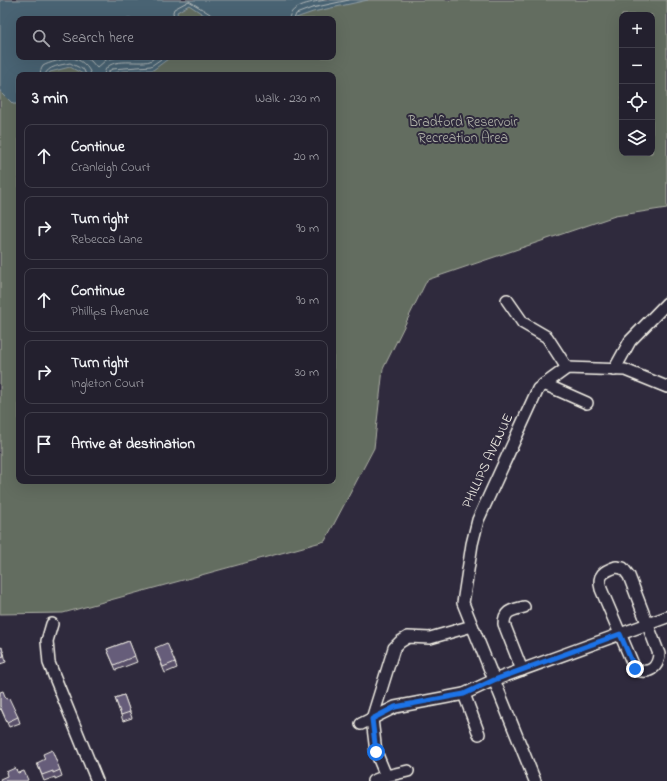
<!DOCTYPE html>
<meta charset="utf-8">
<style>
:root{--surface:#23202e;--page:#2f2d3a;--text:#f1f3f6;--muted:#a3a3aa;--line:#403e4a}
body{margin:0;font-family:"Indie Flower",sans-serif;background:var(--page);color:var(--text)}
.controls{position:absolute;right:12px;top:12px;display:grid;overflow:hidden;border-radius:8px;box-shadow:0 4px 16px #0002}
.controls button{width:36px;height:36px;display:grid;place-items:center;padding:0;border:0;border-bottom:1px solid var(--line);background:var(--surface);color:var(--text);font:20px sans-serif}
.stop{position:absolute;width:12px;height:12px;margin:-9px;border:3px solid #1a73e8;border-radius:50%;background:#fff}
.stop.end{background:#1a73e8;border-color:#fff;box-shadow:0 1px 4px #0008}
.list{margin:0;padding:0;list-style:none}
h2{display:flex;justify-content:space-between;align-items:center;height:52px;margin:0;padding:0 16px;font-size:17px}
h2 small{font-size:13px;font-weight:400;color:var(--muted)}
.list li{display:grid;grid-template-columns:26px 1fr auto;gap:12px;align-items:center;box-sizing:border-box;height:64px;margin:0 8px 8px;padding:0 8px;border:1px solid var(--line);border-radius:8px}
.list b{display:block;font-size:15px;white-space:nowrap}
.list p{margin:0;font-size:13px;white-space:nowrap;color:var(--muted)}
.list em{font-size:13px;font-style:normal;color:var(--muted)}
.icon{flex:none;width:22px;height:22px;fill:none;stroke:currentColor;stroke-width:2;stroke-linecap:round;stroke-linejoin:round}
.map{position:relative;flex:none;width:667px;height:781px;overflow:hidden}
.search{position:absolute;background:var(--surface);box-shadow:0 4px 16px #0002;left:16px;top:16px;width:320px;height:44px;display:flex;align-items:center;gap:10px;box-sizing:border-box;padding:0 14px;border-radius:8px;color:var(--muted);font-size:15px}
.panel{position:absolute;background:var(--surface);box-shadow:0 4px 16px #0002;left:16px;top:72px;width:320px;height:412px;border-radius:8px}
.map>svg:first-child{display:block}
.green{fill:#646d61;stroke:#acafa4;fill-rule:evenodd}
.water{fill:#4a6373;stroke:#8e9ca2}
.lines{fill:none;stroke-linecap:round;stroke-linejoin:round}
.shore{stroke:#b0b8b9;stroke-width:1}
.minor-casing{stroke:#f4f1e8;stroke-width:14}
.minor{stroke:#2f2a3d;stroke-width:11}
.wall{fill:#585069;stroke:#f4f1e8}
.building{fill:#665d7a;stroke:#f4f1e8}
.route{stroke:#1a73e8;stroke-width:5}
.labels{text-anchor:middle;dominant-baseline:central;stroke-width:4;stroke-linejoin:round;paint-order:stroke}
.park-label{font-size:14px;fill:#b3b6ab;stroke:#2f2a3d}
.street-label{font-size:14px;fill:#f4f1e8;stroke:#2f2a3d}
</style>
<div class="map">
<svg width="667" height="781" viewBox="0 0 667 781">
<rect width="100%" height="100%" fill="#2f2a3d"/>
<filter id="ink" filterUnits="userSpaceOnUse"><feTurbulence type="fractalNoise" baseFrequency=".025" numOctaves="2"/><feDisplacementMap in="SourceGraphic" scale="8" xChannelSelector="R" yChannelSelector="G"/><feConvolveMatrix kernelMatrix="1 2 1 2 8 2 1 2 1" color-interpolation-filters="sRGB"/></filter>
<g filter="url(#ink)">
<path class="green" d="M0,0H667V208L615,216L427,280L383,369L374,448L325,541L63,613L0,614ZM622,15H652V153H622ZM19,19H333V57H19ZM19,75H333V481H19Z"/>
<polygon class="water" points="0,0 368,0 313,12 293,19 210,19 189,5 177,12 178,19 19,19 19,57 170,57 168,59 153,70 123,71 102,75 85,75 70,67 50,72 48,75 19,75 19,104 13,104 0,91"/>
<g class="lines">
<g class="shore">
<polyline points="174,19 173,12 174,9 189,1 210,14 212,19"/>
<path d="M289,19C290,4 314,2 326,0"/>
<polyline points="294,19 296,14 312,8 349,0"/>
<polyline points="83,57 91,61 97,68 106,60 118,57"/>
<path d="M40,75C40,72 41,69 43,66C47,63 66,58 71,58C79,58 90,67 91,75"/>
<path d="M45,75C47,66 62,65 70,63L84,70L86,75"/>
<path d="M104,75C105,55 138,65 150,61C152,60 154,58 155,57"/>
<polyline points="109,75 109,71 112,69 151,66 164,57"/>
</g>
<defs>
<g id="minor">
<polyline points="507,300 523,323 547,337 567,368"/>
<polyline points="614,370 630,341 667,303"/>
<polyline points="544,384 587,403"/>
<path d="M616,567L623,568L629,576L659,654C658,668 649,675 635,669L601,589C597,575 604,571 616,567Z"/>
<polyline points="52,624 47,641 49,663 97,781"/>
<path d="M522,670L504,624C504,610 513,610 524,607"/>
<polyline points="464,694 479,734"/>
<polyline points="361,724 395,707 464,694 494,680 667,617"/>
<polyline points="386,776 376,752 372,719 394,648 400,642 408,637 430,638 472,626"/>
<polyline points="373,781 386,776 408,771"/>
<polyline points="535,781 463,603 472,544 478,520 538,389 567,368 625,370 667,387"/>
</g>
</defs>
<use href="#minor" class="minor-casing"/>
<use href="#minor" class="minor"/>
</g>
<g class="wall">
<polygon points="129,641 137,662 116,670 107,649"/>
<polygon points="0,647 4,653 6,662 0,664"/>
<polygon points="157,654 175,662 177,668 165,673"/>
<polygon points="0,692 6,699 18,717 20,723 9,727 1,709 0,710"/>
<polygon points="124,695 132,718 123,721 115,698"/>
<polygon points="37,763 60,770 62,776 55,779 55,777 44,781"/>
</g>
<g class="building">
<polygon points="129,641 135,656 114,665 107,649"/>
<polygon points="167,643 175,662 163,667 155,648"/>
<polygon points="2,647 4,656 0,657 0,648"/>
<polygon points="3,691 6,699 9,698 18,717 7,722 0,706 0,692"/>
<polygon points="124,695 130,712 121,715 115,698"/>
<polygon points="52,750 60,770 53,773 53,771 42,775 37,763 45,759 43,754"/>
<polygon points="15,768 18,773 24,771 28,780 26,781 1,781 0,779 7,776 6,772"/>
</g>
</g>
<g class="lines" filter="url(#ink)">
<polyline class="route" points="376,752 372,719 395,707 464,694 494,680 620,634 635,669"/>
</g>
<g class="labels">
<g class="park-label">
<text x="463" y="122">Bradford Reservoir<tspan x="463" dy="16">Recreation Area</tspan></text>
</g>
<g class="street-label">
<text transform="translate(488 461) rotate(-65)">PHILLIPS AVENUE</text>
</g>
</g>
</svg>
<div class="controls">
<button>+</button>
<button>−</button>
<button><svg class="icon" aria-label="locate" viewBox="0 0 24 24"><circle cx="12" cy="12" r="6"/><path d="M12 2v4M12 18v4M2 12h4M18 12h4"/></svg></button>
<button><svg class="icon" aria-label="layers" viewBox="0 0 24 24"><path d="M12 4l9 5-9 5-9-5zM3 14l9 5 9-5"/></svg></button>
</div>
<div class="stop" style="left:376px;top:752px"></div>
<div class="stop end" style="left:635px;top:669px"></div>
<div class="search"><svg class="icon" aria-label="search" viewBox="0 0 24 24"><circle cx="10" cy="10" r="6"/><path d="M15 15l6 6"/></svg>Search here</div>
<section class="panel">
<h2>3 min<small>Walk · 230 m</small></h2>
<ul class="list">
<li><svg class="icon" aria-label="ahead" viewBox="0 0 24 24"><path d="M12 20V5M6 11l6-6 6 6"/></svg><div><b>Continue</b><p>Cranleigh Court</p></div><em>20 m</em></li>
<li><svg class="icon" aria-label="right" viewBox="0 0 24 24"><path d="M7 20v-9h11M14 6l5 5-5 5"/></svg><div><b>Turn right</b><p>Rebecca Lane</p></div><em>90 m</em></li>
<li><svg class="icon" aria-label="ahead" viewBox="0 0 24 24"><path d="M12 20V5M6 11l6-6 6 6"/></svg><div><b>Continue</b><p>Phillips Avenue</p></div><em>90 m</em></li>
<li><svg class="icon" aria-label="right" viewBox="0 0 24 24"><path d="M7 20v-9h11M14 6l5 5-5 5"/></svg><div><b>Turn right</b><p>Ingleton Court</p></div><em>30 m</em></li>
<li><svg class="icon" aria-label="arrive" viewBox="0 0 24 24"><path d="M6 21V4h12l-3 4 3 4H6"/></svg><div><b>Arrive at destination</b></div></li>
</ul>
</section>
</div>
